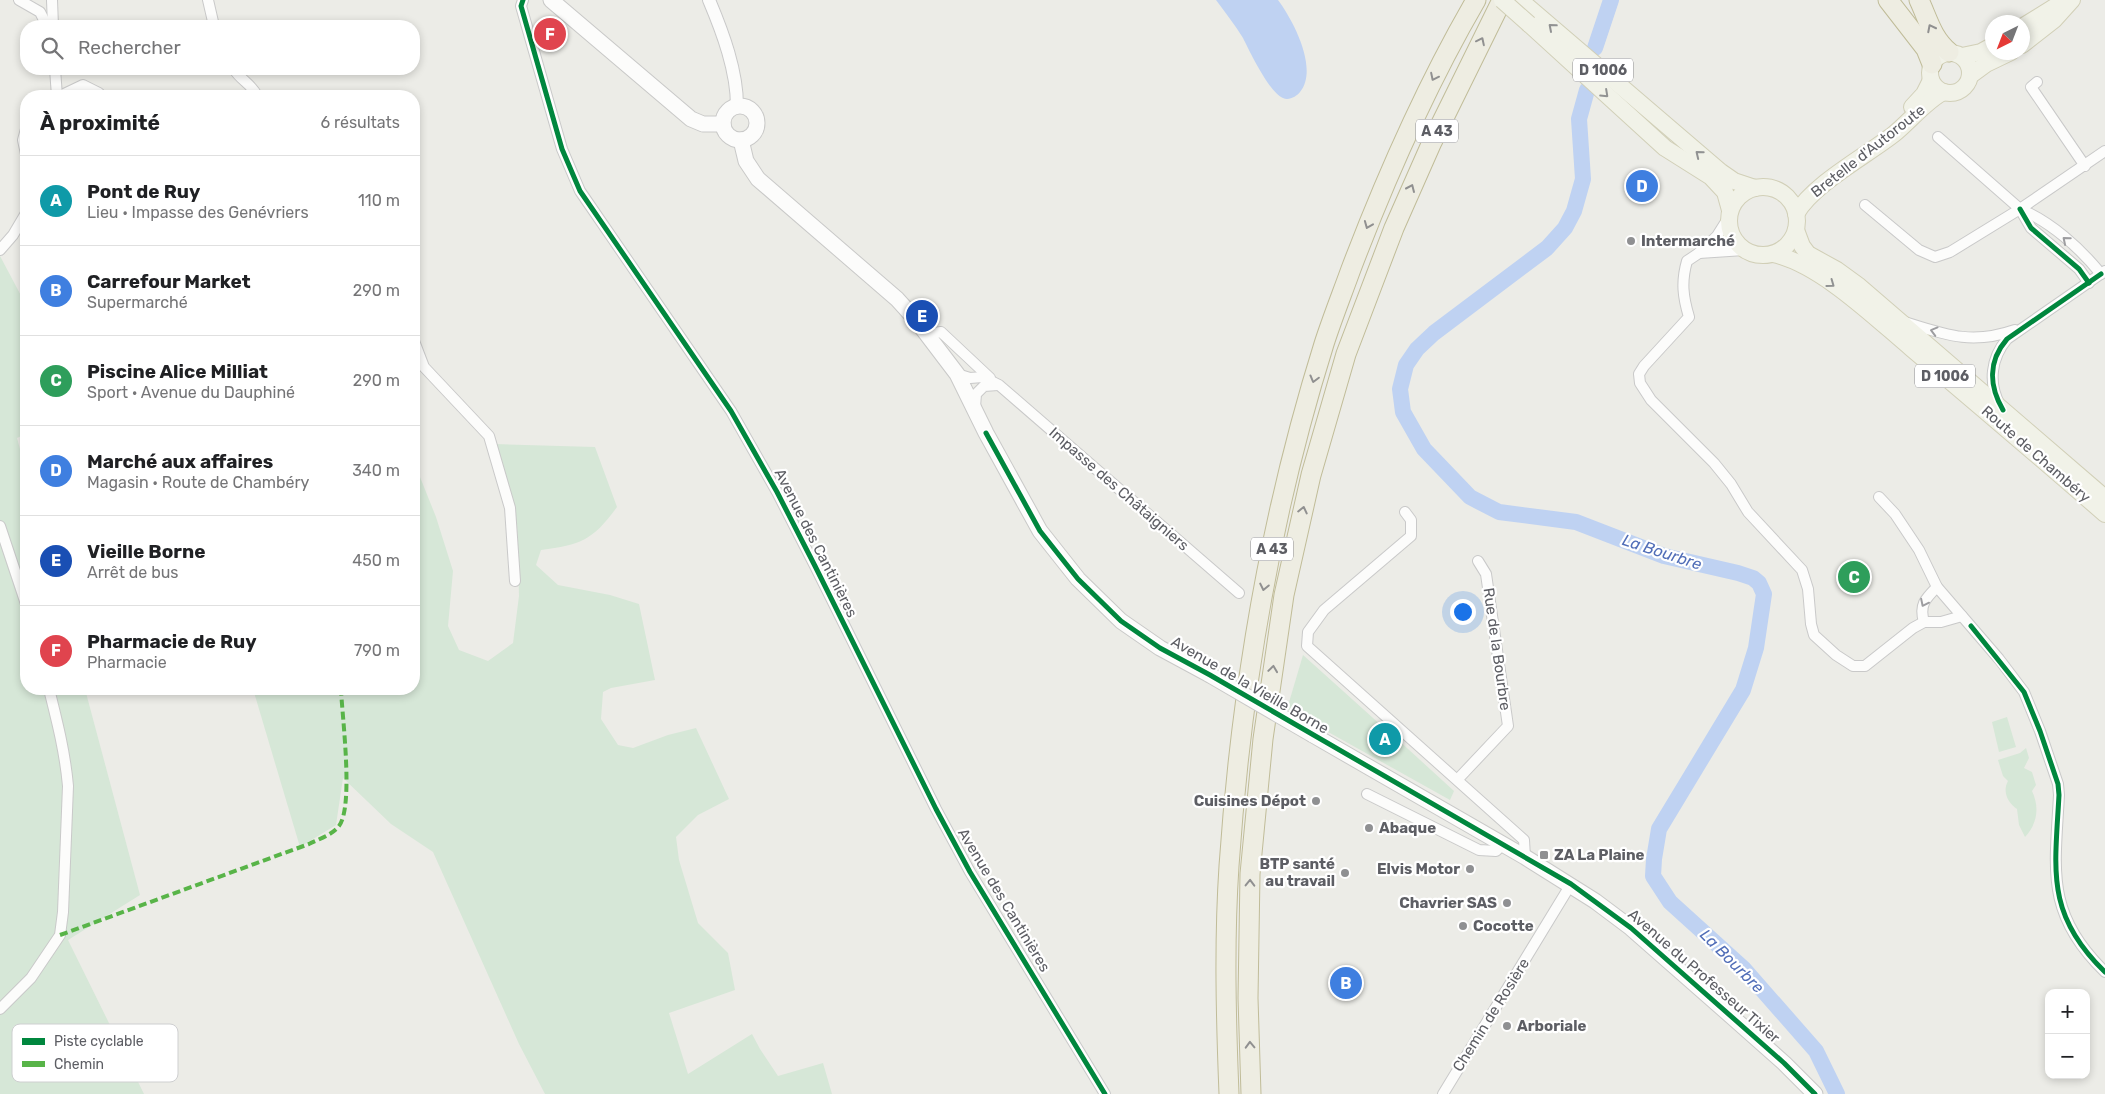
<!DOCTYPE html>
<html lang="fr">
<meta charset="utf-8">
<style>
:root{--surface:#fff;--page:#f2f2f2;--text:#202124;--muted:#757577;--line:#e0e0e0;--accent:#8f9092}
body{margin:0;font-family:Rubik,sans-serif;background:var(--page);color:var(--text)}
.controls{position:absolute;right:15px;bottom:15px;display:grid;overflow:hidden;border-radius:10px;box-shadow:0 2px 8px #0003}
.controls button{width:45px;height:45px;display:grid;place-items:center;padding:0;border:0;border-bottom:1px solid var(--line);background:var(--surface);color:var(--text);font:25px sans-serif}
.compass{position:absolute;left:1985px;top:15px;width:45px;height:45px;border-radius:50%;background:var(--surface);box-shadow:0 2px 8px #0003;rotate:222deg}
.you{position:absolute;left:1462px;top:611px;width:18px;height:18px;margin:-12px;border:4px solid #fff;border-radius:50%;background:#1a73e8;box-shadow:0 0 0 8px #1a73e833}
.badge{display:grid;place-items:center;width:32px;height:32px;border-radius:50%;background:var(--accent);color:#fff;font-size:16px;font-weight:700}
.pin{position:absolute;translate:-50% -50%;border:2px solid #fff;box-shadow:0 1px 5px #0006}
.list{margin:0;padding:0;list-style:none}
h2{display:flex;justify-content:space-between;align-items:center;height:65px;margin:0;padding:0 20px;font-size:21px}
h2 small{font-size:16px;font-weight:400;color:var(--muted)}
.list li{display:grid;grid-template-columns:32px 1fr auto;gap:15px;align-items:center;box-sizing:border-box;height:90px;padding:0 20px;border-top:1px solid var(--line)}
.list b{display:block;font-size:19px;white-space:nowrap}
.list p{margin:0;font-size:16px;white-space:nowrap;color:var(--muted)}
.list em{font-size:16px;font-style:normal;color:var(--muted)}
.icon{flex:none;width:28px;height:28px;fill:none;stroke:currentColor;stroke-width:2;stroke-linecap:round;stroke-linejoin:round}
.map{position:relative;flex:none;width:2105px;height:1094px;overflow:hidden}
.search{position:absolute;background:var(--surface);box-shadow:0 2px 8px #0003;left:20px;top:20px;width:400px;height:55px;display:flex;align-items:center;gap:12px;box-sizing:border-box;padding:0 18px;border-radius:20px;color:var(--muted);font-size:19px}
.panel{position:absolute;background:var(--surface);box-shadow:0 2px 8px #0003;left:20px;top:90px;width:400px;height:605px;border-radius:20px}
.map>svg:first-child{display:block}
.green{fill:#d6e7d7}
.water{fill:#bfd2f2}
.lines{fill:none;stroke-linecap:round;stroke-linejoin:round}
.river{stroke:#bfd2f2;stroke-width:16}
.minor-casing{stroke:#c9c9c9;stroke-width:12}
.tertiary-casing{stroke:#c9c9c9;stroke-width:14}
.secondary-casing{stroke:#c9c9c8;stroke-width:17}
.primary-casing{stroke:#d1cfb7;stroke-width:18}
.motorway-casing{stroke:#c0bc98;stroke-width:21}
.minor{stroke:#fcfcfb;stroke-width:10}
.tertiary{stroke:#fcfcfb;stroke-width:12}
.secondary{stroke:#fcfcfb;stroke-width:15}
.primary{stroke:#f1f2e8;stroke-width:16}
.motorway{stroke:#eeede2;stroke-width:19}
.secondary-bridge-casing{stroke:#c9c9c8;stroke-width:17;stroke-linecap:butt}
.primary-bridge-casing{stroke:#d1cfb7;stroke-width:18;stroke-linecap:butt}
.secondary-bridge{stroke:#fcfcfb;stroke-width:15}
.primary-bridge{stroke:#f1f2e8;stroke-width:16}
.quiet{stroke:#58b448;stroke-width:4;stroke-dasharray:8 4;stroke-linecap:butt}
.cycleway-casing{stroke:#fff;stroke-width:8}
.cycleway{stroke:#00873e;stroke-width:5}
.oneway{stroke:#919292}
.oneway2{stroke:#909090}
.oneway3{stroke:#9d9da0}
.poi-dot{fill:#8f9092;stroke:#fff;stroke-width:2}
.labels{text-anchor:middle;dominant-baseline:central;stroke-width:4.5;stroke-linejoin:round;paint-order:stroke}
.shield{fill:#fff;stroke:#8e8e92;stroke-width:1}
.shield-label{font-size:14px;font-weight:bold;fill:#5d5e64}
.street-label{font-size:15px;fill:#5d5e64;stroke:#fff}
.poi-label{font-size:15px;font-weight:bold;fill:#5d5e64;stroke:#fff;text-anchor:start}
.water-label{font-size:16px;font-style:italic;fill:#516eb8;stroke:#fff}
.key{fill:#fff;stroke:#cecfd0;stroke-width:1}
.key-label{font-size:14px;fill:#5d5e64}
</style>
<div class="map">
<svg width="2105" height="1094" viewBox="0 0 2105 1094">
<rect width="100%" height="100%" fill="#ecece7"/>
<g class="green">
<polygon points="0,256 26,305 26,434 17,438 26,471 26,689 85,689 140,895 68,940 144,1094 0,1094"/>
<path d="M495,444L595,447L617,507C593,540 581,545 541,550L536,565L558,585L610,595L639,604L655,680L611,688L603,692L601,719L618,745L633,748L668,735L696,728L729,799L698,815L676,837L679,860L698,923L728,953L735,990L669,1013L688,1074L752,1034L760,1049L778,1076L823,1063L832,1094H545L519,1044L433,852L391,824L343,778L336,825L300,847L253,689H414V462L436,517L453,571L448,626L459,650L488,661L513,643L519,596L517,524Z"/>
<polygon points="1303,655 1383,727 1380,741 1387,745 1396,738 1454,791 1450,800 1287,709"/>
<polygon points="2007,717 2016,747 1999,752 1992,722"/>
<path d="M2026,748L2029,758L2024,768L2032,772L2036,785L2032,791C2040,808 2037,824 2025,837L2019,825L2017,809C2008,803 2002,792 2008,781L2003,776L1998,760L2020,753Z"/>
</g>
<path class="water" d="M1216,0H1278C1293,20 1319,69 1300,92C1297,96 1289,101 1283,98C1269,92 1250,52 1243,38C1235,25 1225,12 1216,0Z"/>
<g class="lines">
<g class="river">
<polyline points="1595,48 1611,0"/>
<polyline points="1587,90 1579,119 1583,179 1574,211 1565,228 1547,248 1434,333 1417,349 1406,365 1400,389 1403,412 1424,449 1470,497 1499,512 1576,522 1664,556 1738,573 1753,578 1759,583 1764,594 1756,648 1743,690 1659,829 1654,859 1653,876 1670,902 1744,969 1816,1051 1837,1094"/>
</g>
<defs>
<g id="minor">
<polyline points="19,0 40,12 47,26"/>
<polyline points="52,0 53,26"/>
<polyline points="208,0 214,26"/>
<polyline points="523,0 521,6 562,149 580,191 731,411 777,492 815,566 936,809 970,872 1105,1094"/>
<polyline points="55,69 57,96"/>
<path d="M234,69C240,80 252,84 257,96"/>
<polyline points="2037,82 2031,87 2085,166"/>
<polyline points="60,96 83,85 99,93 100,96"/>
<polyline points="26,129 23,140 26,154"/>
<polyline points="1938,137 2020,209 2031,228 2079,269 2089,283"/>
<polyline points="1865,205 1919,250 1935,257 1950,252 2020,209 2105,151"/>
<path d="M2020,209C2051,222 2080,248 2101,274"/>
<polyline points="1729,217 1717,236 1699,253 1744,250"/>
<polyline points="0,250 13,235 26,213"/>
<path d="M1699,253L1687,261C1681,282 1683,297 1689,317L1644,366L1639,374L1640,383L1651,400L1714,463L1731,484L1748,512L1802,570L1808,589L1811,624L1814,635L1836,655L1853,666H1865L1913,628L1924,622H1941L1962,616"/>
<path d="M1905,322C1946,335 1972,345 2015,330"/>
<polyline points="927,334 941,332 990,378"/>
<polyline points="414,341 424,367 489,436 510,508 515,581"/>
<polyline points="957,374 970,378 983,377 999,385 1239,593"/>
<path d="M2000,405C1988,383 1991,358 2007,339L2105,271"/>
<polyline points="975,407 976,394 984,386 998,385"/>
<path d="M1879,497L1895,514L1919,550L1937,587L1999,659L2024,692L2040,731L2058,784L2059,795C2055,870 2045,914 2105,972"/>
<polyline points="1405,512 1411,520 1411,536 1324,610 1308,632 1307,646 1524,840 1525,857"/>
<polyline points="0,526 26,604"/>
<path d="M1924,622C1919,605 1925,599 1937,587"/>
<polyline points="1458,779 1508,726 1486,574 1478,561"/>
<polyline points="1367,794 1479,850 1496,851 1503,844"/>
<path d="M0,1009L31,978L60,935L63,912L68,786C65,752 57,721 49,689"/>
<polyline points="1443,1094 1571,884"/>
</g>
<path id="tertiary" d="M709,0C723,33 737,71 737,106"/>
<g id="secondary">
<polyline points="551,0 691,119 703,124 723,124"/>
<circle cx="740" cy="123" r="17"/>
<polyline points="741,140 746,161 758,179 897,299 916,320 957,374 986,433 1040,531 1078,579 1121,621 1160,648 1210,675"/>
<polyline points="1313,735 1525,857 1595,901 1631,928 1713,1000 1784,1063 1815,1094"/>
</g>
<g id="primary">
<polyline points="1520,0 1721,172 1734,181 1755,188"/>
<polyline points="1529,24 1665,148 1711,177 1725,192 1730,210"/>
<polyline points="2022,27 2064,1"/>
<polyline points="2022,45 2054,20 2072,0"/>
<circle cx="1950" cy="73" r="20"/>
<polyline points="1962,56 1981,52 1992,46"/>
<polyline points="1971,75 1986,64 2011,52"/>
<polyline points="1912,107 1924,94 1931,80"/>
<circle cx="1763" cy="221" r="34"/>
<path d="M1796,214C1813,184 1866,156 1894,134C1908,123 1929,98 1944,92"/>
<polyline points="1796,230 1802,246 1808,254 1837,270 1859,286 2105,498"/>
<path d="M1773,254C1820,264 1874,317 1911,348C1976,403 2041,458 2105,514"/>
</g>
<g id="motorway">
<polyline points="1888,0 1926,49 1932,64"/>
<path d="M1919,0C1928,19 1932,38 1949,52"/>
<path d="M1229,1094C1226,1018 1224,942 1229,866C1241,690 1271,513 1324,344C1332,319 1342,294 1351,269C1386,177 1426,86 1476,0"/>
<polyline points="1251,1094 1248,998 1250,874 1263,739 1284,595 1311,475 1346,354 1394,228 1432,142 1502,0"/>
</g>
</defs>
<use href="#minor" class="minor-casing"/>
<use href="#tertiary" class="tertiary-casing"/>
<use href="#secondary" class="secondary-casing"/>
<use href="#primary" class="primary-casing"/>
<use href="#motorway" class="motorway-casing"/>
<use href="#minor" class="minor"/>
<use href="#tertiary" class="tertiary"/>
<use href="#secondary" class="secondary"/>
<use href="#primary" class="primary"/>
<use href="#motorway" class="motorway"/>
<defs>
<polyline id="secondary-bridge" points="1210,675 1313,735"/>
<polyline id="primary-bridge" points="1502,0 1529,24"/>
</defs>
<use href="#secondary-bridge" class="secondary-bridge-casing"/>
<use href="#primary-bridge" class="primary-bridge-casing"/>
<use href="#secondary-bridge" class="secondary-bridge"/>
<use href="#primary-bridge" class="primary-bridge"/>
<path class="quiet" d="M60,935L309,844C319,839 332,835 339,826C354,806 342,716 341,689"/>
<defs>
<g id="cycleway">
<polyline points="523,0 521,6 562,149 580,191 731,411 777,492 815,566 936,809 970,872 1105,1094"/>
<polyline points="2020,209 2031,228 2079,269 2089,283"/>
<path d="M2003,410C1989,386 1988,361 2007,339L2101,274"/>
<polyline points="986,433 1040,531 1078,579 1121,621 1160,648 1210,675 1571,884 1631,928 1784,1063 1815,1094"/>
<path d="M1971,626L2024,692L2040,731L2058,784L2059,795C2055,870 2045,914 2105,972"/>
</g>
</defs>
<use href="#cycleway" class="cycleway-casing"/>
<use href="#cycleway" class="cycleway"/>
</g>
<defs><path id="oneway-chevron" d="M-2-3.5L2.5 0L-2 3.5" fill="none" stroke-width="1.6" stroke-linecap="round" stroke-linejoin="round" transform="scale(1.25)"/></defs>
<g class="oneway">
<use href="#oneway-chevron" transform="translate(1552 27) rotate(-139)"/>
<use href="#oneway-chevron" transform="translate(1605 94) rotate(43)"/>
<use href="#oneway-chevron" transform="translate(1699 154) rotate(-141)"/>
<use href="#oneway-chevron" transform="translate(1831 284) rotate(36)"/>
</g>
<g class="oneway2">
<use href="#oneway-chevron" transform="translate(1931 28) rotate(-117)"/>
<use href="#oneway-chevron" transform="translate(1481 41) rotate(-64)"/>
<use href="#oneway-chevron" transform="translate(1434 77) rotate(116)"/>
<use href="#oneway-chevron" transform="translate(1411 188) rotate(-66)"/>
<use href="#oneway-chevron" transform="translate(1368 225) rotate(112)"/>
<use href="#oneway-chevron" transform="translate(1314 379) rotate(105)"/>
<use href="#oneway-chevron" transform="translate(1303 510) rotate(-77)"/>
<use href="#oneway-chevron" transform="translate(1264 587) rotate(102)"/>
<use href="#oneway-chevron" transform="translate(1273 669) rotate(-82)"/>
<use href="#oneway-chevron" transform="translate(1250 883) rotate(-89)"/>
<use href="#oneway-chevron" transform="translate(1250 1045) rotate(-92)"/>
</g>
<g class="oneway3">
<use href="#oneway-chevron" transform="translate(2066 240) rotate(-140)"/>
<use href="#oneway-chevron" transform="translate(1934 331) rotate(-165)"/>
<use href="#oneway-chevron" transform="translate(1924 603) rotate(116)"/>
</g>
<g class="poi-dot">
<circle cx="1631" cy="241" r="5"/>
<circle cx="1316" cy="801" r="5"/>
<circle cx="1369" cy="828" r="5"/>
<rect x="1539" y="850" width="10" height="10" rx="2.5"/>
<circle cx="1470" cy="869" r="5"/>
<circle cx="1345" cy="873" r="5"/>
<circle cx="1507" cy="903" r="5"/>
<circle cx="1463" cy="926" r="5"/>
<circle cx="1507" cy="1026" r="5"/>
</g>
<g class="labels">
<g class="shield">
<rect x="1573" y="58.5" width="60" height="23" rx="4"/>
<rect x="1416" y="119.5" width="42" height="23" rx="4"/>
<rect x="1915" y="364.5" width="60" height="23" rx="4"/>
<rect x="1251" y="537.5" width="42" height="23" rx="4"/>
</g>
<g class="shield-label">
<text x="1603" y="70">D 1006</text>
<text x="1437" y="131">A 43</text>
<text x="1945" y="376">D 1006</text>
<text x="1272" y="549">A 43</text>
</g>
<g class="street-label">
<text transform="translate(1868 151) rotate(-38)">Bretelle d'Autoroute</text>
<text transform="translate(2036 454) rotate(41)">Route de Chambéry</text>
<text transform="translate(1119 489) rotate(41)">Impasse des Châtaigniers</text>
<text transform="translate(816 543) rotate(63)">Avenue des Cantinières</text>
<text transform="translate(1497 649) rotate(82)">Rue de la Bourbre</text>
<text transform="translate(1250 685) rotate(30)">Avenue de la Vieille Borne</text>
<text transform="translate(1004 900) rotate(59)">Avenue des Cantinières</text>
<text transform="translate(1704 976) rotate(41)">Avenue du Professeur Tixier</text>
<text transform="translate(1491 1015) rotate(-58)">Chemin de Rosière</text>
</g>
<g class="poi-label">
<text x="1641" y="241">Intermarché</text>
<text x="1306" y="801" text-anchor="end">Cuisines Dépot</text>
<text x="1379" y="828">Abaque</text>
<text x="1554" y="855">ZA La Plaine</text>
<text x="1335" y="864" text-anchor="end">BTP santé<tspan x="1335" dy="17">au travail</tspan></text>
<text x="1460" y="869" text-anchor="end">Elvis Motor</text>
<text x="1497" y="903" text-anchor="end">Chavrier SAS</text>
<text x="1473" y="926">Cocotte</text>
<text x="1517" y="1026">Arboriale</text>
</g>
<g class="water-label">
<text transform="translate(1662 552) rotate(18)">La Bourbre</text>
<text transform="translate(1732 961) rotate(45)">La Bourbre</text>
</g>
</g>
<rect x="12" y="1024" width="166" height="58" rx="8" class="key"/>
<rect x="22" y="1038" width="23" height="7" fill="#00873e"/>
<rect x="22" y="1061" width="23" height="6" fill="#58b448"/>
<g class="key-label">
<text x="54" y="1046">Piste cyclable</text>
<text x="54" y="1069">Chemin</text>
</g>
</svg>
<div class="controls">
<button>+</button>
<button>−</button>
</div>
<svg class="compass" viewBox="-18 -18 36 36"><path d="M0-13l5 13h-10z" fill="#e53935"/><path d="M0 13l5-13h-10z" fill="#757577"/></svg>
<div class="you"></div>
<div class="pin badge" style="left:1385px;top:739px;background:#0f9aa8">A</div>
<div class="pin badge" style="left:1346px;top:983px;background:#3f7fe0">B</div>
<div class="pin badge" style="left:1854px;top:577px;background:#2e9e5b">C</div>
<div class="pin badge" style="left:1642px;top:186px;background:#3f7fe0">D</div>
<div class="pin badge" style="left:922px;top:316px;background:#1a4fb4">E</div>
<div class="pin badge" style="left:550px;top:34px;background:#e0444e">F</div>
<div class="search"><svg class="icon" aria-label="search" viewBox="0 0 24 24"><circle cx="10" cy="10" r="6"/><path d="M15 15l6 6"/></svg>Rechercher</div>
<section class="panel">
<h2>À proximité<small>6 résultats</small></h2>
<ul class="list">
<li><span class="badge" style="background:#0f9aa8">A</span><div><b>Pont de Ruy</b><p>Lieu · Impasse des Genévriers</p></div><em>110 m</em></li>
<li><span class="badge" style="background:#3f7fe0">B</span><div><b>Carrefour Market</b><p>Supermarché</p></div><em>290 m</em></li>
<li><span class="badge" style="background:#2e9e5b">C</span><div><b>Piscine Alice Milliat</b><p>Sport · Avenue du Dauphiné</p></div><em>290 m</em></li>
<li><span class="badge" style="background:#3f7fe0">D</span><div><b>Marché aux affaires</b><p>Magasin · Route de Chambéry</p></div><em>340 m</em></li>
<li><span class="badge" style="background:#1a4fb4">E</span><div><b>Vieille Borne</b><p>Arrêt de bus</p></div><em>450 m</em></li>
<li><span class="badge" style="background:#e0444e">F</span><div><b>Pharmacie de Ruy</b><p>Pharmacie</p></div><em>790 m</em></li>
</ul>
</section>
</div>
